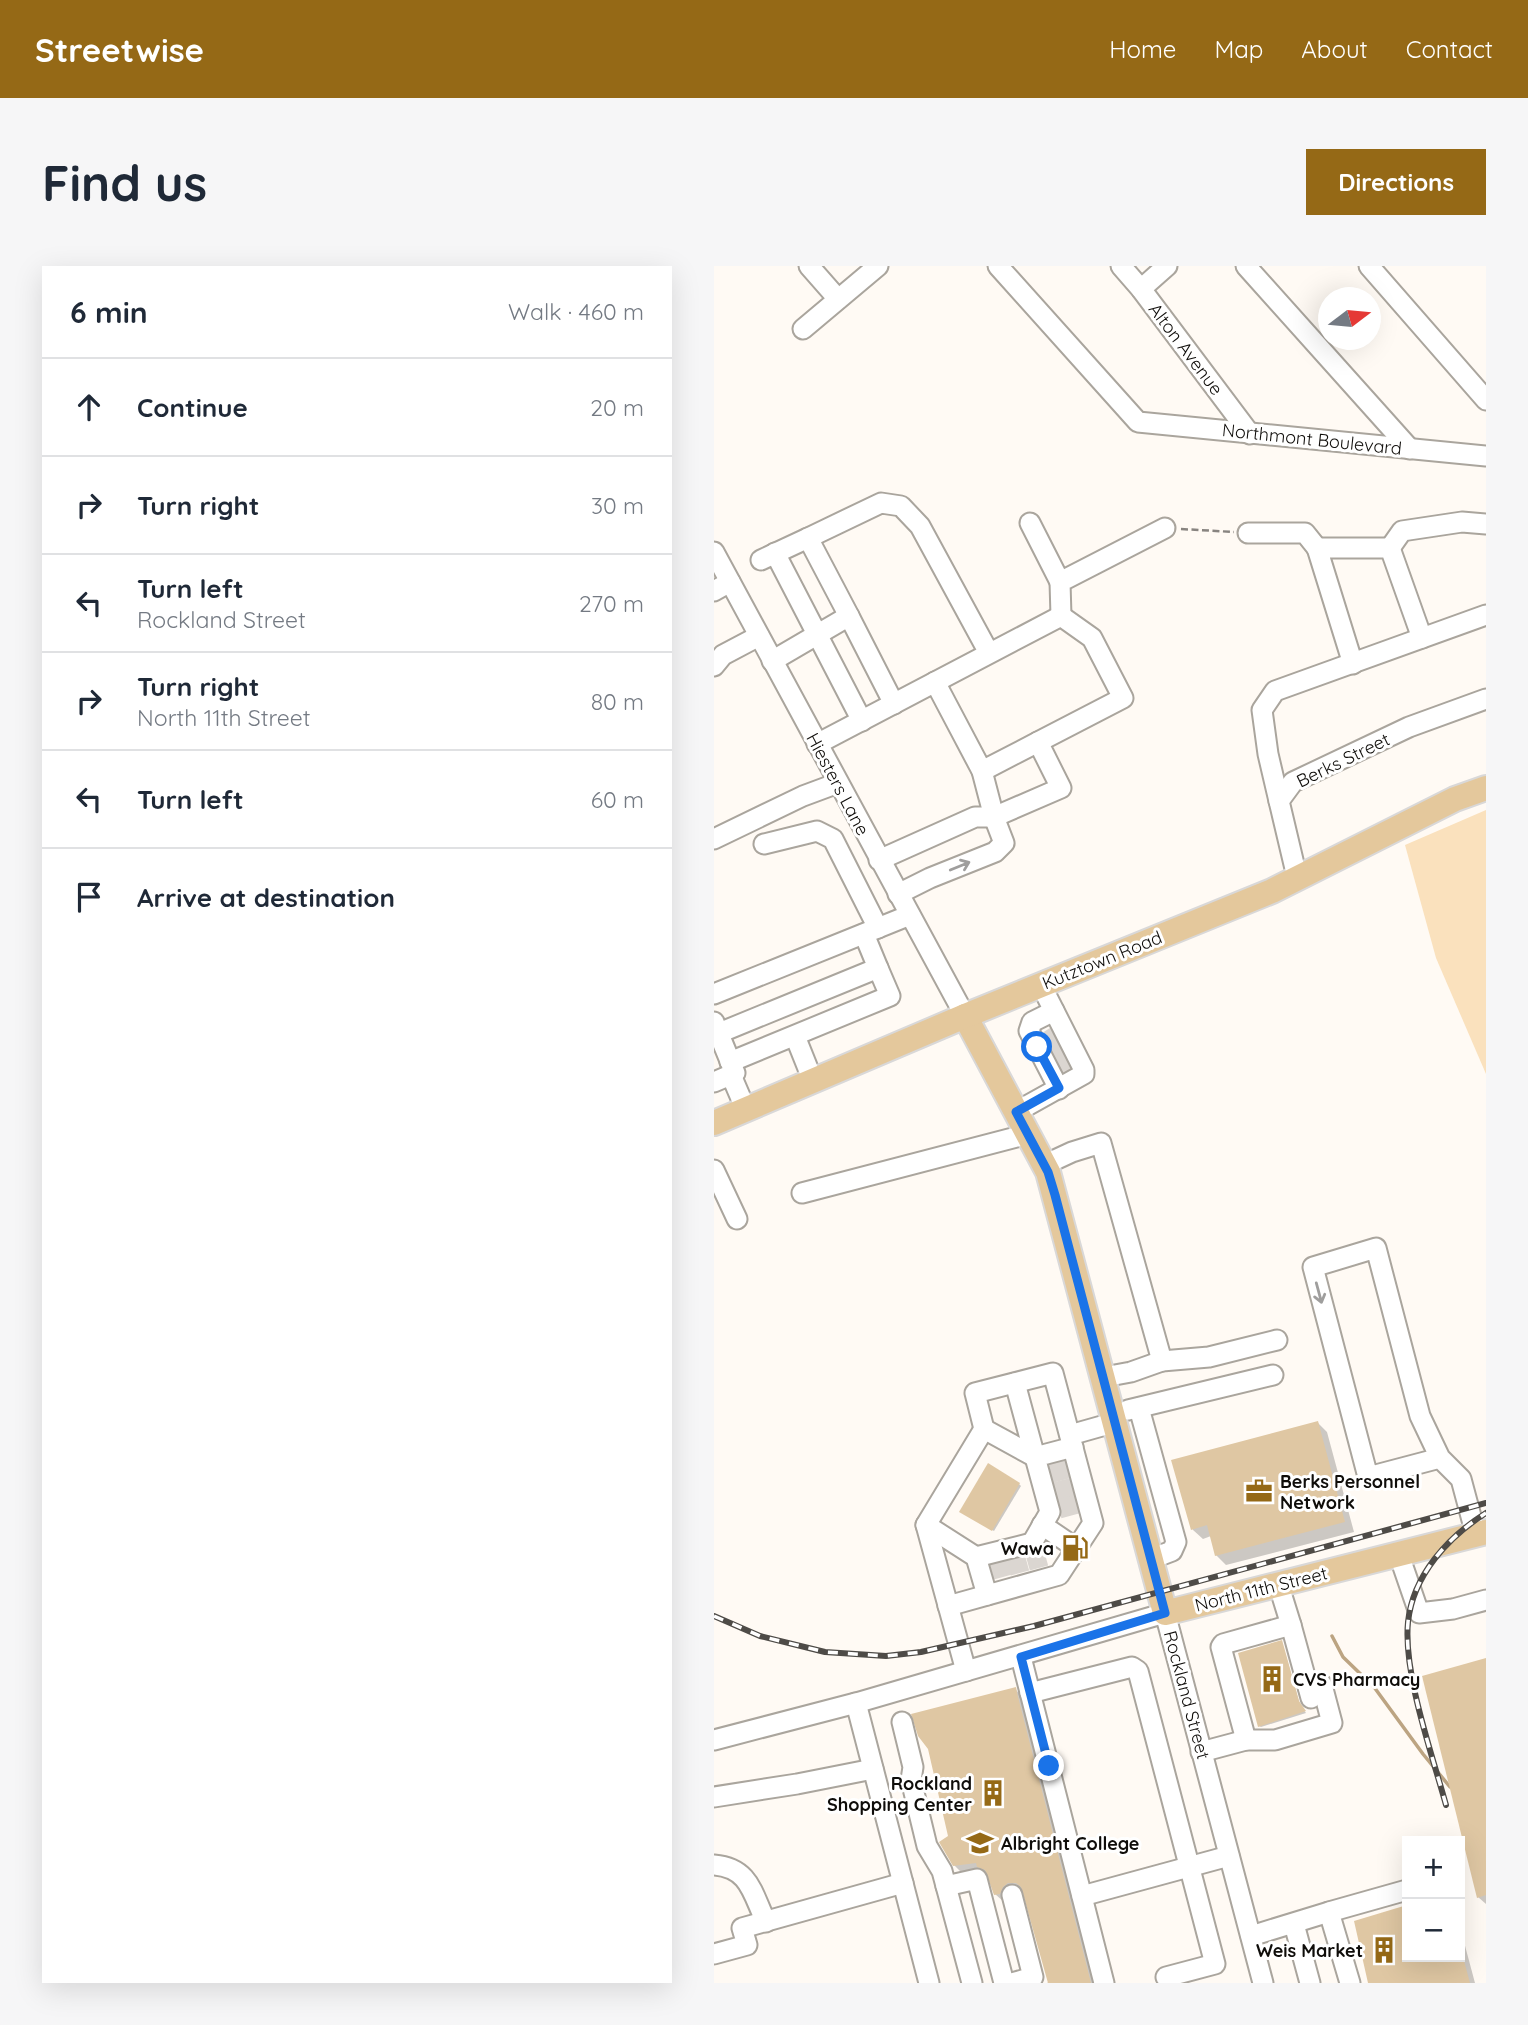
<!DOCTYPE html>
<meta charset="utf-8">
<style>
:root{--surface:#fff;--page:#f6f6f7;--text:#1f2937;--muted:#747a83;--line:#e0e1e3;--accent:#956916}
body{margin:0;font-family:Quicksand,sans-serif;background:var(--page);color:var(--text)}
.controls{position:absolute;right:21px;bottom:21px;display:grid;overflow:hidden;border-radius:0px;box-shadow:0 7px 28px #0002}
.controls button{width:63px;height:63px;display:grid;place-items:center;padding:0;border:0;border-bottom:2px solid var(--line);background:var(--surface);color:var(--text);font:35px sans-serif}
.compass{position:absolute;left:604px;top:21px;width:63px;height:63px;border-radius:50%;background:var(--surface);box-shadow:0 7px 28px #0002;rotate:74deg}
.stop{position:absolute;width:21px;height:21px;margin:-16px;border:5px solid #1a73e8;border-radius:50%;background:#fff}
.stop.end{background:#1a73e8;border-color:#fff;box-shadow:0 2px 7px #0008}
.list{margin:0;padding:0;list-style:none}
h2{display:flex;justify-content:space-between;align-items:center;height:91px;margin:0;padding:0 28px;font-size:30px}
h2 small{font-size:23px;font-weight:400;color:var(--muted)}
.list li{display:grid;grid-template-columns:46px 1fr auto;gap:21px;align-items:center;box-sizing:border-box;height:98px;padding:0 28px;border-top:2px solid var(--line)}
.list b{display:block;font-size:26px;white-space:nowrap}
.list p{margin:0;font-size:23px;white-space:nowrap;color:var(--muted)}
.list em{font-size:23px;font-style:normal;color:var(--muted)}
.icon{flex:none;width:38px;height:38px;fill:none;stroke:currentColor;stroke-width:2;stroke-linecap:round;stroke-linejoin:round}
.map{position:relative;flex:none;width:772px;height:1717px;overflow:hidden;border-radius:0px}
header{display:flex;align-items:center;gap:42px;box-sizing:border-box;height:98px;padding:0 35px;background:var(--accent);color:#fff}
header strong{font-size:33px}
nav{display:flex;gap:38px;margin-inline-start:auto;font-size:24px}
.intro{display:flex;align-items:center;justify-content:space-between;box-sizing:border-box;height:168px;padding:0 42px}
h1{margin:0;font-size:49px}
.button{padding:18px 32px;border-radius:0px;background:var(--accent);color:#fff;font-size:24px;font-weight:700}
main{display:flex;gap:42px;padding:0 42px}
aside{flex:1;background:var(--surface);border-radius:0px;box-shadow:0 7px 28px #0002}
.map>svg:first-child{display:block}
.green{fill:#fae1bd}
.shadow{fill:#0003}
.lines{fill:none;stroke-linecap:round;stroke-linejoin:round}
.stream{stroke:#bca482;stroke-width:3.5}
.building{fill:#dfc7a3}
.minor-tunnel{stroke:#dbd6d1;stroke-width:19;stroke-dasharray:19 10;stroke-linecap:butt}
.minor-casing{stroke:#aaa59d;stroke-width:23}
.major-casing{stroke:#d9d8d8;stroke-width:28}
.path{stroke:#888480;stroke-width:2.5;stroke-dasharray:7 3.5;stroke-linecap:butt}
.minor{stroke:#fff;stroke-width:19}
.major{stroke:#e4c89c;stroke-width:24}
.rail-casing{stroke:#4e4b47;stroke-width:6}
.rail{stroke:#fff;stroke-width:3.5;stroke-dasharray:10;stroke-linecap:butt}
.oneway{stroke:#9f9e9d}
.route{stroke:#1a73e8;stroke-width:9}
.labels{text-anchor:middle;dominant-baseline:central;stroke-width:6;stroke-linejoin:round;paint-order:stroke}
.street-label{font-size:18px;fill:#0f0d0a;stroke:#fff}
.poi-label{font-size:18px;font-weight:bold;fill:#0f0d0a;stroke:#fff;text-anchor:start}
</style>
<header>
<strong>Streetwise</strong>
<nav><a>Home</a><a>Map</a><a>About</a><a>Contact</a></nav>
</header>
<div class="intro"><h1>Find us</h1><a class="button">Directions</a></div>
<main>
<aside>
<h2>6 min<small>Walk · 460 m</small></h2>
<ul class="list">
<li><svg class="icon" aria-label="ahead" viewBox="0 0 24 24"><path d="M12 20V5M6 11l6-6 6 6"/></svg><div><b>Continue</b></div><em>20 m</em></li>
<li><svg class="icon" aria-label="right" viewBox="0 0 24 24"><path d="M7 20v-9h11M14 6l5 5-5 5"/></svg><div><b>Turn right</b></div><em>30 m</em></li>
<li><svg class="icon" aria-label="left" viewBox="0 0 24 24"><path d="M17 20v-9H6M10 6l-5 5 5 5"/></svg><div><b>Turn left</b><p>Rockland Street</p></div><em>270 m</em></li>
<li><svg class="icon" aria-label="right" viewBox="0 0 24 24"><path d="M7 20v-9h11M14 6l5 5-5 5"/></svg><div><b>Turn right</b><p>North 11th Street</p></div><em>80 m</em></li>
<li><svg class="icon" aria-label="left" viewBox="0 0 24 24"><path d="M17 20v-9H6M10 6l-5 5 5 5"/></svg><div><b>Turn left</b></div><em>60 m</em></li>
<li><svg class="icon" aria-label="arrive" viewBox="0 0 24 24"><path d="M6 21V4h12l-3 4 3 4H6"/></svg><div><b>Arrive at destination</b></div></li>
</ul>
</aside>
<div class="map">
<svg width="772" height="1717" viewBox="0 0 772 1717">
<rect width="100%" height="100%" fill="#fffaf4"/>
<polygon class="green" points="772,544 772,808 722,692 691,579"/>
<g class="shadow">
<polygon points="604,1157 613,1166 640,1266 512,1299 502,1289 497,1270 489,1273 479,1264 459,1195"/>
<polygon points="305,1218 307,1220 280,1265 249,1247"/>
<polygon points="568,1376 586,1439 592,1447 547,1461 545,1460"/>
<polygon points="772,1394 772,1638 764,1631"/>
<polygon points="301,1423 311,1433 384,1717 333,1717 336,1715 311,1626 305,1626 291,1637 281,1628 271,1606 250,1609 240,1599 236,1571"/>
<polygon points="693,1640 693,1691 746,1691 746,1661 761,1717 656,1717 642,1656"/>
</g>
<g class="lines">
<polyline class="stream" points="618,1370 629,1391 660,1421 709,1488 736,1521"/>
</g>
<g class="building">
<polygon points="604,1155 631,1256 501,1290 493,1259 477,1264 457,1194"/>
<polygon points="274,1197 306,1217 278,1265 245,1246"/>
<polygon points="568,1374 585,1435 592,1445 544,1461 524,1387"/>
<polygon points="772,1392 772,1629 763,1632 708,1410"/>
<polygon points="302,1421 304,1431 377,1717 334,1717 307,1621 302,1617 294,1617 289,1621 286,1628 280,1629 271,1604 263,1601 262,1597 239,1600 225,1576 234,1570 214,1483 204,1470 197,1448"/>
<polygon points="693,1639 693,1691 749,1691 756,1717 654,1717 640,1655"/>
</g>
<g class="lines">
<g class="minor-tunnel">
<polyline points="330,777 341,770"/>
<polyline points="336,790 349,783"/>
<polyline points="343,802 355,795"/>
<polyline points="335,1208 354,1203"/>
<polyline points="340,1226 359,1221"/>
<polyline points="345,1243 364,1238"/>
<polyline points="320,1284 325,1302"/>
<polyline points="301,1289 306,1307"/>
<polyline points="284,1293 289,1311"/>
</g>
<defs>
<g id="minor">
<polyline points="95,0 124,33"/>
<polyline points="284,0 424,156 772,190"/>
<polyline points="407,0 427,23 536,168"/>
<polyline points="532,0 696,183"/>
<polyline points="655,0 772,134"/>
<polyline points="427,23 453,0"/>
<polyline points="89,63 164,0"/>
<polyline points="316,257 346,316"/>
<polyline points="534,267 591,267 603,282"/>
<polyline points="676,282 688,265 748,256 772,258"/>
<polyline points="0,286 251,750"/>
<polyline points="61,287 148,455"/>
<polyline points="47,294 94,272"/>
<polyline points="0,325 16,316"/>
<polyline points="135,350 94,272 167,237 187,240 206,260 275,387"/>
<polyline points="347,350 346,316 451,262"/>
<polyline points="58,395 135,350 180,438"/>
<polyline points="639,398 603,282 676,282 708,372"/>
<polyline points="0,400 9,389 45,370"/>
<polyline points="103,478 347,350"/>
<polyline points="268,505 324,476"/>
<polyline points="565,535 554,488 548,444 561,425 772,349"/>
<polyline points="0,573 89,530 124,517"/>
<polyline points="50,578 103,565 119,573 164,662"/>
<polyline points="165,594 261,551 280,551 347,522 324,476 409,432 378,372 347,350"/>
<polyline points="583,611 565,535 579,516 695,461 772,433"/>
<polyline points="184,628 216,612 281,586 290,577 280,551 268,505 221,416"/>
<polyline points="0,728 196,649"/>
<polyline points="340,745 318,756 315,765 345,823"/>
<polyline points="0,756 21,807 0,816"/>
<polyline points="5,767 164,702 150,668"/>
<polyline points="81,770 99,815"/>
<polyline points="16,796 176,730 164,702"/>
<polyline points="17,809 32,844"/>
<polyline points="302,846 370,808 370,804 327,719"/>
<polyline points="330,899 358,886 387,877 448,1095 417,1106 390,1111"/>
<polyline points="0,904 23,953"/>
<polyline points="88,927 314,868"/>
<polyline points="448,1095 495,1091 563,1074"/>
<polyline points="425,1142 462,1276 458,1285 437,1293"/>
<polyline points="414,1144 559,1109"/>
<polyline points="356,1169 402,1156"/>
<polyline points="726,1192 654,1211 599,1001 662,982 706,1150 726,1192 747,1213 762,1269"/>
<polyline points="212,1259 262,1291 273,1329"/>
<polyline points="328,1259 362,1282"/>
<polyline points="685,1289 705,1347 739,1343 772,1334"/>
<polyline points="262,1291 318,1277 336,1246 321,1191 359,1181"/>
<polyline points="234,1340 345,1309 379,1257 339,1107 261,1127 270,1163"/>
<polyline points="577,1359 597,1432"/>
<polyline points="307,1391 390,1717"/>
<polyline points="252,1405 212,1259 270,1163 321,1191 301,1117"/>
<polyline points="316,1427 418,1401 424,1405 501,1698 452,1711"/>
<polyline points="142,1437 215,1717"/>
<polyline points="188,1456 199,1501 197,1514 213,1580 228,1605 258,1717"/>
<polyline points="0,1474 142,1437 451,1347 549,1717"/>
<polyline points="532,1474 561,1474 618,1457 608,1419 595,1423"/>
<polyline points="487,1486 532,1474 507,1381 509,1378 577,1359 564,1317"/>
<polyline points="0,1531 83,1518 159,1503"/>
<path d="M0,1599C36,1602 38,1627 52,1656"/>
<polyline points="232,1620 263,1613 290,1717"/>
<polyline points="298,1629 319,1711 298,1717"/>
<polyline points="368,1630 515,1590"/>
<polyline points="580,1658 596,1717"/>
<polyline points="537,1670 615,1646"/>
<polyline points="0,1688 33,1679 28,1662 189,1617"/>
<polyline points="636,1717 615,1646 693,1624"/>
</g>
<g id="major">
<polyline points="251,750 334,906 451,1347 772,1266"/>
<polyline points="0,857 251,750 558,625 741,533 772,522"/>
</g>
</defs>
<use href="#minor" class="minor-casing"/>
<use href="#major" class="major-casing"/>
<polyline class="path" points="467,263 520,266"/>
<use href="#minor" class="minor"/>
<use href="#major" class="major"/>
<defs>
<g id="rail">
<polyline points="0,1350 46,1370 111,1386 172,1390 207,1386 320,1360 772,1237"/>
<path d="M732,1539C718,1488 689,1407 694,1356C699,1309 734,1271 772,1247"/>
</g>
</defs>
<use href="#rail" class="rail-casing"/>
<use href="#rail" class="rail"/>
</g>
<defs><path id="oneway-shaft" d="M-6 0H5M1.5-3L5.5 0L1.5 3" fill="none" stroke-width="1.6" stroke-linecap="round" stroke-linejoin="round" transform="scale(1.75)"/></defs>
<g class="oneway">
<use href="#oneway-shaft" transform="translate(246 600) rotate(-22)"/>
<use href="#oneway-shaft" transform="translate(605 1027) rotate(75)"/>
</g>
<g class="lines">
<polyline class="route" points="323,781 345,822 302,846 334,906 341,929 451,1347 307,1391 335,1500"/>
</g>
<defs>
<symbol id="office-bare" viewBox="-9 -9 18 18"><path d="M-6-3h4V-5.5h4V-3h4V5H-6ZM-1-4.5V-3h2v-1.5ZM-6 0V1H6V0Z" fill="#956916" stroke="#fff" stroke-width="2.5" paint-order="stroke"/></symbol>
<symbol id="fuel-bare" viewBox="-9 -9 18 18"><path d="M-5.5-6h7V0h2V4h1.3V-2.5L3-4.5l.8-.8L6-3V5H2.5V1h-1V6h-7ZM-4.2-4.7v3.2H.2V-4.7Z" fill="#956916" stroke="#fff" stroke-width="2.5" paint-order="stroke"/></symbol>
<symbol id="building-bare" viewBox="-9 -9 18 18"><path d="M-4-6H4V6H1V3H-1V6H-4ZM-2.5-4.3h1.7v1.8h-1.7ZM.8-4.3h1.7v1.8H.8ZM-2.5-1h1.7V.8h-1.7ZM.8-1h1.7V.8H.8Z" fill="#956916" stroke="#fff" stroke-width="2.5" paint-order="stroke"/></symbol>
<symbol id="university-bare" viewBox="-9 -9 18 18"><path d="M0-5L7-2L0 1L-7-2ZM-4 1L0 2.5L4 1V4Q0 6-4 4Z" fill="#956916" stroke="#fff" stroke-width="2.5" paint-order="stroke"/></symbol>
</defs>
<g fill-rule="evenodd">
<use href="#office-bare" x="526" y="1206" width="38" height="38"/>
<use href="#fuel-bare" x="342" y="1263" width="38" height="38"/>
<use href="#building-bare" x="539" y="1394" width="38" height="38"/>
<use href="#building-bare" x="260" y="1508" width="38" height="38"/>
<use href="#university-bare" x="247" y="1558" width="38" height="38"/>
<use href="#building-bare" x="651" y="1665" width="38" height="38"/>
</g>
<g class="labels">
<g class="street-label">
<text transform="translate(472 83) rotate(53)">Alton Avenue</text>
<text transform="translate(598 173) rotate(6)">Northmont Boulevard</text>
<text transform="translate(629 494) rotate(-26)">Berks Street</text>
<text transform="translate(124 518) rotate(62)">Hiesters Lane</text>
<text transform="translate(388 694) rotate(-22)">Kutztown Road</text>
<text transform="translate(547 1323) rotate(-14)">North 11th Street</text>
<text transform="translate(473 1429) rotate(75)">Rockland Street</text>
</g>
<g class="poi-label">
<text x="566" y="1215">Berks Personnel<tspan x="566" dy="21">Network</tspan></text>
<text x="340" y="1282" text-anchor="end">Wawa</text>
<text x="579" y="1413">CVS Pharmacy</text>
<text x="258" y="1517" text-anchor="end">Rockland<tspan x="258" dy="21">Shopping Center</tspan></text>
<text x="287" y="1577">Albright College</text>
<text x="649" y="1684" text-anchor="end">Weis Market</text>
</g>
</g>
</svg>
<div class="controls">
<button>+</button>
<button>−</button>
</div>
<svg class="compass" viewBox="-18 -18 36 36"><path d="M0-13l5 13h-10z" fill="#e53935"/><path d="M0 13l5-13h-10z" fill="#747a83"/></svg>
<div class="stop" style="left:323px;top:781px"></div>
<div class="stop end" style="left:335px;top:1500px"></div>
</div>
</main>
